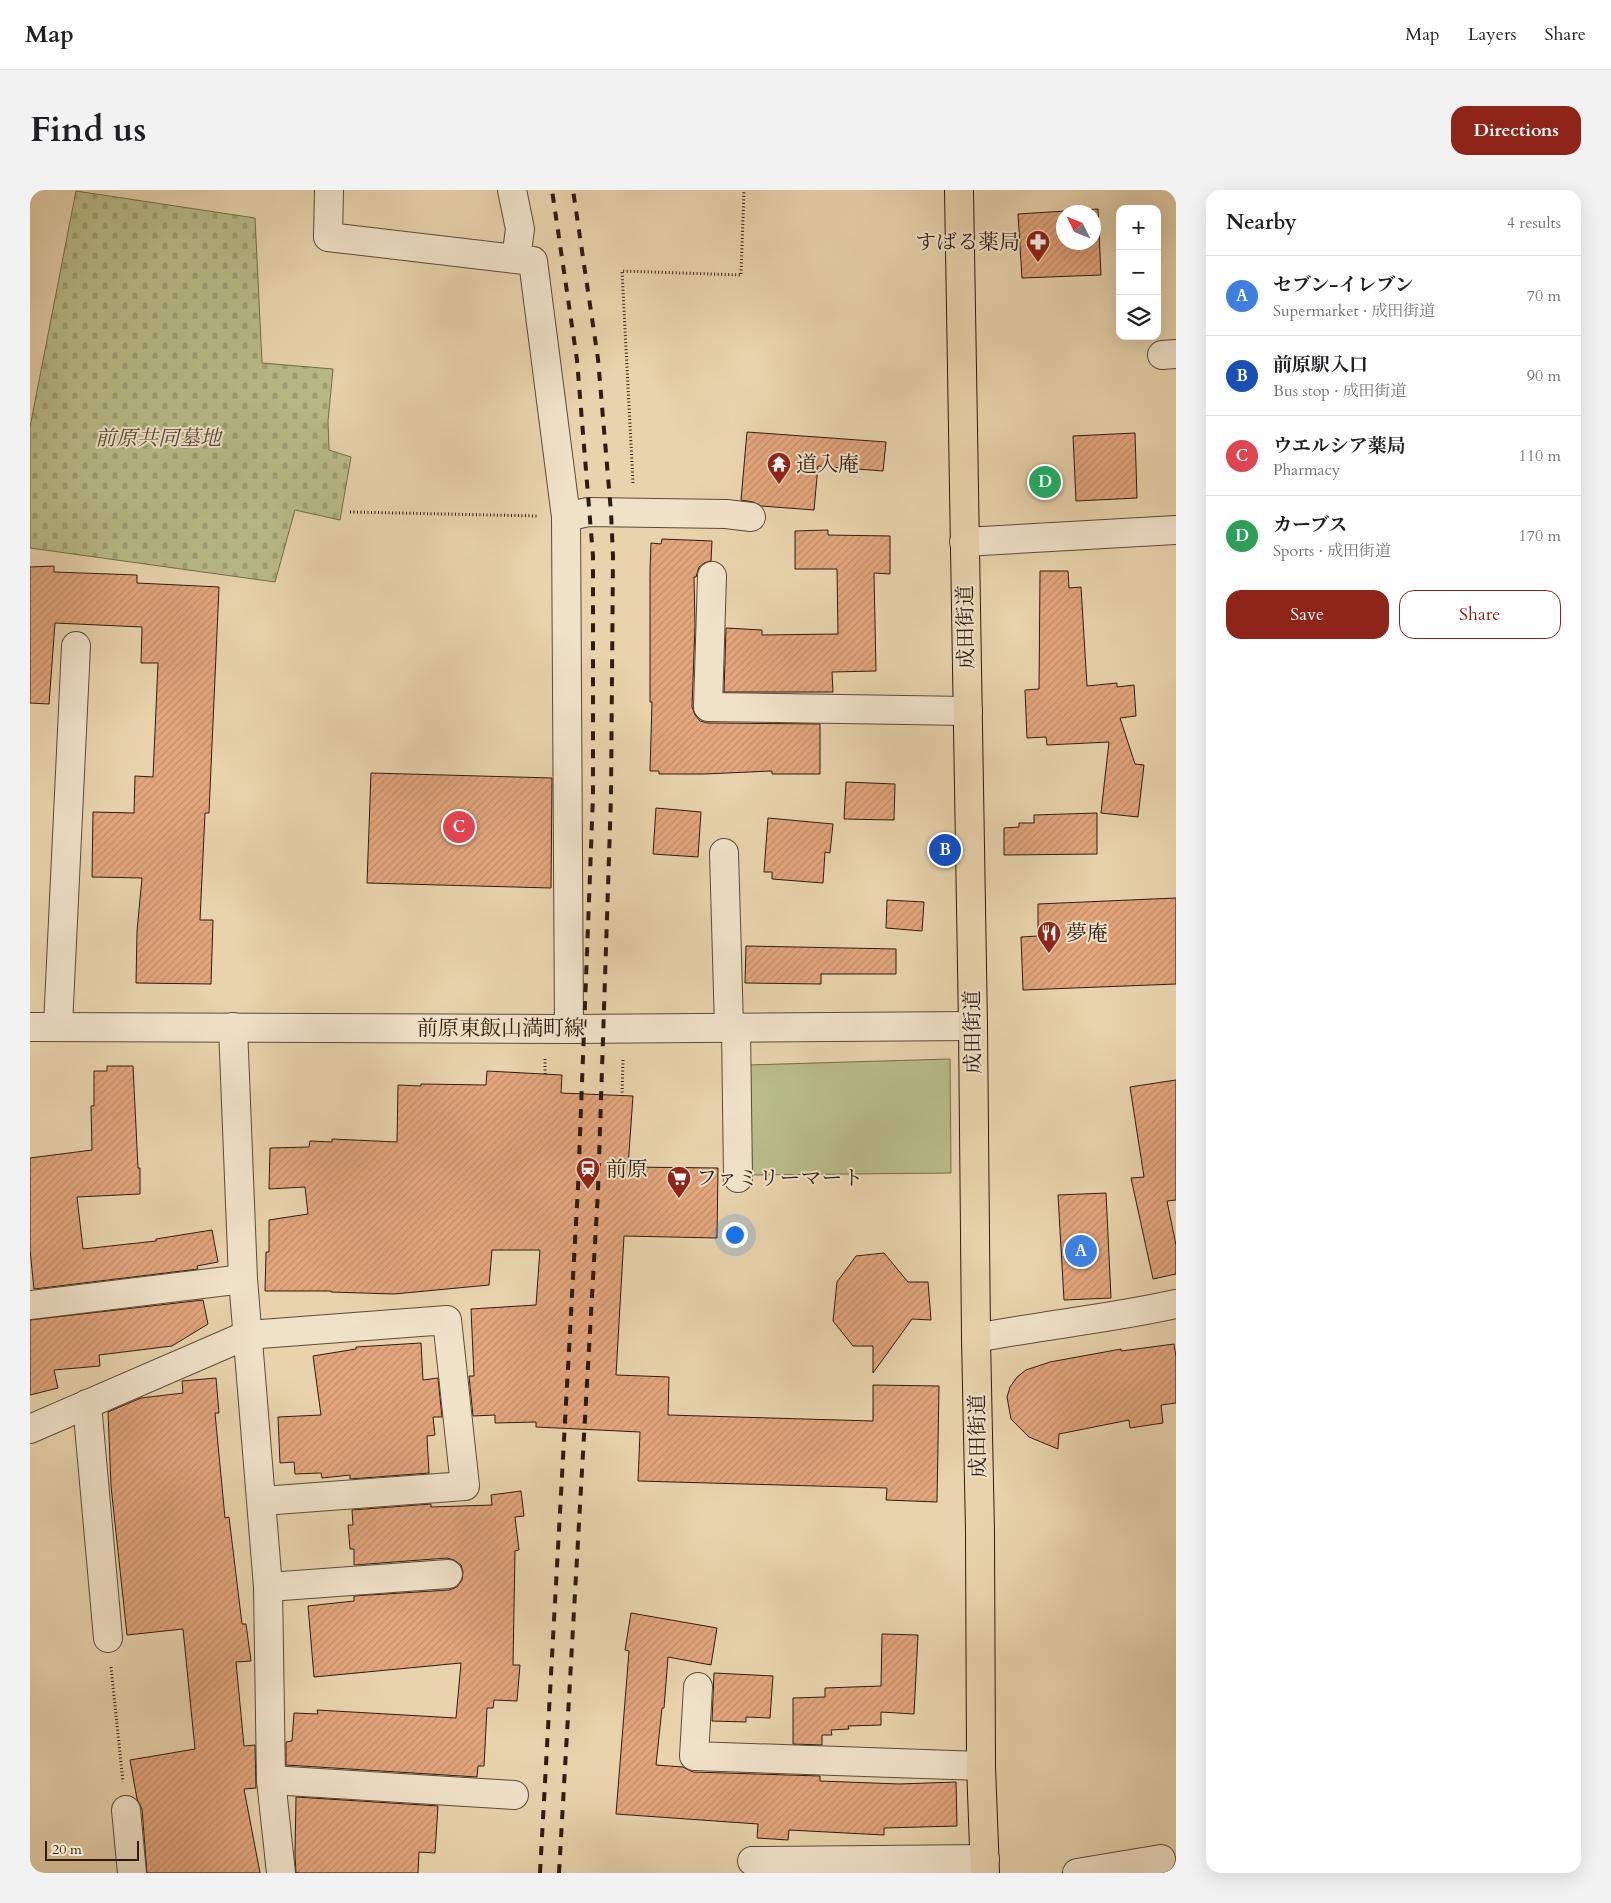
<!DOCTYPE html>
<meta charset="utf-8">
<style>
:root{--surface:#fff;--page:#f2f2f2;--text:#202124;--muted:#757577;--line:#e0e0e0;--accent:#8f2418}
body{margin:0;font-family:Cardo,"Noto Serif JP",serif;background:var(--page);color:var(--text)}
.controls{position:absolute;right:15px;top:15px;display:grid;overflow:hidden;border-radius:10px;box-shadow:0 5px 20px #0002}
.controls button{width:45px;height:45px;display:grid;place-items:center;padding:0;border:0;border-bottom:1px solid var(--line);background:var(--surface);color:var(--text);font:25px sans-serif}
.compass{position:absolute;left:1026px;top:15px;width:45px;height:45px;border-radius:50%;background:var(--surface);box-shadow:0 5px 20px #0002;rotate:313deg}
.scale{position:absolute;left:15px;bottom:12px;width:94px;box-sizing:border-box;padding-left:5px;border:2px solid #2f1c10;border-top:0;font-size:14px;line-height:18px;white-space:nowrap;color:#2f1c10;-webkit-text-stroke:4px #f0e2c9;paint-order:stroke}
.you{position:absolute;left:704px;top:1044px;width:18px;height:18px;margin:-12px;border:4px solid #fff;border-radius:50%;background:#1a73e8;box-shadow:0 0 0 8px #1a73e833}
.badge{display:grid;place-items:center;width:32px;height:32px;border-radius:50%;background:var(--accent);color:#fff;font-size:16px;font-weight:700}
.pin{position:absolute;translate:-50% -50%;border:2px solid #fff;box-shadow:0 1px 5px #0006}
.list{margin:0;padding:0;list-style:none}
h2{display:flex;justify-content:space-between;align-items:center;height:65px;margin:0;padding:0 20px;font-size:21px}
h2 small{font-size:16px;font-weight:400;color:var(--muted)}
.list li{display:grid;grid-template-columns:32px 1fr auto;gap:15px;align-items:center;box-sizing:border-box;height:80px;padding:0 20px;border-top:1px solid var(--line)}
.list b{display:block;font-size:19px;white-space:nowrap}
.list p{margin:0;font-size:16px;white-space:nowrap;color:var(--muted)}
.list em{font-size:16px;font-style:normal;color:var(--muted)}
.actions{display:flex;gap:10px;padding:15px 20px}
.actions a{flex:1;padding:11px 0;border:1px solid var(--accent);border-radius:15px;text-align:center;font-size:18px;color:var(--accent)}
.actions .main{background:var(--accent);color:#fff}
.icon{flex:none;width:28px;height:28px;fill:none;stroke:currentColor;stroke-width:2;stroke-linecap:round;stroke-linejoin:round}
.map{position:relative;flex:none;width:1146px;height:1683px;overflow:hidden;border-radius:15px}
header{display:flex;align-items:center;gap:30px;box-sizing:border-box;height:70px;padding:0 25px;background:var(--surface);border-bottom:1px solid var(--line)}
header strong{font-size:24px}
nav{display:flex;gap:28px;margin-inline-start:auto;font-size:18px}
.intro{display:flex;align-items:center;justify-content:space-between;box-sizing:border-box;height:120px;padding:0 30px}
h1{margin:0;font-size:35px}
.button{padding:12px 22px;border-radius:15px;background:var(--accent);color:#fff;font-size:18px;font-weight:700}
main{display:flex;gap:30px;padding:0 30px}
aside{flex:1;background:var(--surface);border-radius:15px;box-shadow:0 5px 20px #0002}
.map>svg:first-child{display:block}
.green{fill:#b8bc88;stroke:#746c4c}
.cemetery{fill:url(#cemetery-stones);stroke:#746c4c}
.building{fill:url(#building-hatch);stroke:#2f1c10;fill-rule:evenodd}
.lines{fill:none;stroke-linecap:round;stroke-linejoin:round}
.minor-casing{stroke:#5d4a37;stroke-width:30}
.highway-casing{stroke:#2f1c10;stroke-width:30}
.path{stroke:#2f1c10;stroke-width:3;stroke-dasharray:1 2.5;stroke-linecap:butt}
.minor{stroke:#f0e2c9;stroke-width:28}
.highway{stroke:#e8d3ac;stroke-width:28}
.rail{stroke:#2f1c10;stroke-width:4;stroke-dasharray:9 9;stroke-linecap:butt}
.labels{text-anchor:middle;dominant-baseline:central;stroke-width:4;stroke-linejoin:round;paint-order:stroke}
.poi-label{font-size:21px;fill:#2f1c10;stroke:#f0e2c9;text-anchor:start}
.park-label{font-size:21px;font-style:italic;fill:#584c34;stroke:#f0e2c9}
.street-label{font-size:21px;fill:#2f1c10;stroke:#f0e2c9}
</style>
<header>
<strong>Map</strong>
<nav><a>Map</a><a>Layers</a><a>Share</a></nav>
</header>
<div class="intro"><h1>Find us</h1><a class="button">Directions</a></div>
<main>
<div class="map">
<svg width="1146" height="1683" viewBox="0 0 1146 1683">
<defs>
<pattern id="cemetery-stones" width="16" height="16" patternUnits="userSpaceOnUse" patternTransform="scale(1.25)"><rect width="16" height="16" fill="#b8bc88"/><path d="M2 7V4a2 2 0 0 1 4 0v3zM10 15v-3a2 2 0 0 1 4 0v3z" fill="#9ea174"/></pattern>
<pattern id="building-hatch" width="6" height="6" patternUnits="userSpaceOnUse" patternTransform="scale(1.25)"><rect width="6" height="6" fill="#e2a57c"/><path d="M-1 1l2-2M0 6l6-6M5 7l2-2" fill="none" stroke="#c28d6a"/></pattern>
</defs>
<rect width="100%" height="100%" fill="#e8d3ac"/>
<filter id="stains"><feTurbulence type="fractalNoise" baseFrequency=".004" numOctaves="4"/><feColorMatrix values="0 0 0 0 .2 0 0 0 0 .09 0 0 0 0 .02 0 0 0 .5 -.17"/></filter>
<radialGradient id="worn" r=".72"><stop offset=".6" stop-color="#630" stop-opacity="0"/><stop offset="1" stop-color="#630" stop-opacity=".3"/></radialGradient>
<polygon class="green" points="920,869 921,983 721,985 718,875"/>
<polygon class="cemetery" points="46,1 225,28 232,173 303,179 298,231 299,260 321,267 310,330 265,320 245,392 0,358 0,237"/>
<g class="building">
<path d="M1068,19L1071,85L992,88L988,24ZM1034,22H1064V52H1034Z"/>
<polygon points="717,242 856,252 853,281 788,276 784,320 731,316 723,312 711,310"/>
<polygon points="1105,243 1107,308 1046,311 1043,246"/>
<polygon points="798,340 798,345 860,346 860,384 844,383 846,481 802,482 803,502 694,502 696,438 732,440 732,445 808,444 807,379 765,379 765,341"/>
<polygon points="632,349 682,351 681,371 674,373 669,377 666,387 664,387 665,436 662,517 665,525 670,531 678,533 790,534 790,584 742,584 742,581 674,584 629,584 629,581 620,581 622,512 620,512 620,381 621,353 631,354"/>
<polygon points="24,376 24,382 107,385 107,393 189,397 179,623 175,623 170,730 183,730 181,794 106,793 107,741 112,688 62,687 63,622 104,623 105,586 123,587 128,473 111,473 112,437 25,433 19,514 0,513 0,377"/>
<polygon points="1010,381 1038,381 1039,398 1051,397 1057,496 1087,493 1087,497 1104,495 1106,526 1090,528 1105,574 1114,575 1108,627 1071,623 1079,552 1017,555 1016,547 997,548 995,500 1009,499"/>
<polygon points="341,583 522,588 521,698 337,693"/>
<polygon points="816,592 865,594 864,630 814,629"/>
<polygon points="626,618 671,622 668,667 623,664"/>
<polygon points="1067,623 1067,664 974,665 974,638 989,637 989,633 1004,633 1004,625"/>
<polygon points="738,628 803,634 800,663 795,662 793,693 742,689 742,682 734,682"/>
<polygon points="1146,708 1146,794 993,800 991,747 1008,746 1008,714"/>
<polygon points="857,710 894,712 892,741 856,738"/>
<polygon points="716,756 866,759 866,784 791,784 791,794 715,793"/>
<polygon points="77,876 103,876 108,978 110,978 110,1004 47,1007 53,1059 126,1051 126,1049 182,1040 188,1072 167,1076 168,1079 4,1099 0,1060 0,968 62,960 61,916 64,916 64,881 77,881"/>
<polygon points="457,881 532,885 531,903 603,906 598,977 688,978 687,1048 594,1046 586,1185 639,1187 638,1225 843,1231 843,1195 909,1196 907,1312 856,1310 857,1298 608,1291 610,1242 506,1237 506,1232 465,1233 465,1225 443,1226 439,1186 444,1186 441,1119 506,1115 510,1060 462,1060 459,1095 364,1104 301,1102 301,1101 235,1101 236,1062 239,1062 239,1030 278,1024 275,997 239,999 240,958 279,957 280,951 302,952 302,949 367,952 368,895 391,896 391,894 456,895"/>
<polygon points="1146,890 1146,1010 1137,1011 1146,1055 1146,1084 1123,1089 1101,988 1114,987 1100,897"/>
<polygon points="1076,1003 1081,1108 1034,1110 1028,1005"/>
<polygon points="854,1063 878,1092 898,1092 901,1130 882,1129 843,1183 843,1156 823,1156 803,1131 807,1092 826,1066"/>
<polygon points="173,1110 178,1134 142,1156 69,1165 70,1176 24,1180 28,1198 0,1205 0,1130"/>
<polygon points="391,1153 393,1190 408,1188 412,1227 403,1227 405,1245 397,1246 399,1283 320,1289 320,1285 292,1288 291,1283 265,1284 264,1272 250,1273 248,1227 291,1225 283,1166 326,1159 326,1157"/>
<polygon points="1144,1154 1146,1167 1146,1213 1131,1215 1133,1233 1100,1238 1099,1230 1029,1244 1028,1259 999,1247 981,1229 977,1207 980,1197 987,1187 996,1180 1020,1172 1091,1159 1091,1161"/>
<polygon points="186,1188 189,1223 185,1223 195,1328 199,1327 212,1434 216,1434 221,1471 206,1472 214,1556 225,1555 226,1598 214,1599 230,1683 117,1683 112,1619 107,1609 100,1570 165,1559 153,1439 97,1445 81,1296 78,1222 111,1208 153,1203 152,1191"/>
<polygon points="491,1301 494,1326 485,1327 489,1360 485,1361 483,1475 490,1475 487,1511 464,1510 463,1518 457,1518 454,1576 448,1576 447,1587 256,1575 256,1552 262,1551 264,1523 288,1524 287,1520 426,1528 431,1473 284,1487 278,1416 324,1411 324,1406 419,1400 427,1397 432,1390 433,1382 431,1375 424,1370 417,1368 324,1375 324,1359 320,1359 318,1335 323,1335 322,1320 401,1314 401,1317 462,1315 461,1305"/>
<polygon points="601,1423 687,1438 681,1475 638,1467 634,1518 632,1518 626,1575 653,1577 663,1582 790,1586 790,1591 869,1594 926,1592 927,1636 854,1638 854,1645 759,1640 758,1650 727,1648 728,1634 586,1624 599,1461 595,1460"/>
<polygon points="852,1444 888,1445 884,1524 851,1522 851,1535 818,1536 819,1539 801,1540 802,1545 792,1545 792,1555 763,1554 763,1508 795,1507 795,1498 851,1496"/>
<polygon points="684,1483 743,1486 740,1528 716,1527 716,1532 682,1531"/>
<polygon points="266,1607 408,1616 405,1663 389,1662 388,1683 266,1683 265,1665"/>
</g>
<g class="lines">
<defs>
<g id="minor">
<polyline points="299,0 298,47 503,71 536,327 539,839"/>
<polyline points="482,0 490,39 486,69"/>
<polyline points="1132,165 1146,164"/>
<polyline points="536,327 558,322 696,324 721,327"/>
<polyline points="934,352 1146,340"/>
<polyline points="682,386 678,517 938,521"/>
<polyline points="694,663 699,837"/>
<polyline points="28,836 46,456"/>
<polyline points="0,837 539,839 943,836"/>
<polyline points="203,837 213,1089 238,1397 241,1590 251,1683"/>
<polyline points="706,838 708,988"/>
<polyline points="0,1115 213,1089"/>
<path d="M946,1148C1012,1135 1080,1129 1146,1114"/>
<polyline points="57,1214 78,1448"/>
<polyline points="0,1239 217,1145 417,1130 435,1296 232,1311"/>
<polyline points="238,1397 418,1384"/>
<polyline points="668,1497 664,1566 951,1576"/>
<polyline points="241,1590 484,1605"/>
<polyline points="96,1620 102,1683"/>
<polyline points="722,1671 955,1669"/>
<polyline points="1047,1683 1131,1669"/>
</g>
<polyline id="highway" points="929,0 943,836 946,1148 950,1341 951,1576 955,1683"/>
</defs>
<use href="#minor" class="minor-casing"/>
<use href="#highway" class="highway-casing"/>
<g class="path">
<polyline points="603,293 592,81 711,85 714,0"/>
<polyline points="320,322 507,326"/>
<polyline points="515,884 515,867"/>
<polyline points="592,906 593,869"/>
<polyline points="81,1477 93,1592"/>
</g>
<use href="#minor" class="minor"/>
<use href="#highway" class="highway"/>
<g class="rail">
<polyline points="510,1683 548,997 563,606 563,366 547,170 522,0"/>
<polyline points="529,1683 568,1001 581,606 583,366 581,322 568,169 543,0"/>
</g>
</g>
<defs>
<symbol id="pharmacy-pin" viewBox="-11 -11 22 30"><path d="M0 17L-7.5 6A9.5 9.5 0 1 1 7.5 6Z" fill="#8f2418" stroke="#f0e2c9"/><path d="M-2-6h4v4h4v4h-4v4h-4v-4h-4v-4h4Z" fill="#fff"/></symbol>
<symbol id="temple-pin" viewBox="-11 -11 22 30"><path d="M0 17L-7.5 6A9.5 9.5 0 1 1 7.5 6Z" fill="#8f2418" stroke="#f0e2c9"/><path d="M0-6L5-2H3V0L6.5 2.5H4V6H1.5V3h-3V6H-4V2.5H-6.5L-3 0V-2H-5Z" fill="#fff"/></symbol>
<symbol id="restaurant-pin" viewBox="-11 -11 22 30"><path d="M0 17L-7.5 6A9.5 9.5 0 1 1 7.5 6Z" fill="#8f2418" stroke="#f0e2c9"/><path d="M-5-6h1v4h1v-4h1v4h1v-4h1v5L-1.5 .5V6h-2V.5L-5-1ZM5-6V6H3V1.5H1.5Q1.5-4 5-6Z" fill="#fff"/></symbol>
<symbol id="station-pin" viewBox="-11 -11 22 30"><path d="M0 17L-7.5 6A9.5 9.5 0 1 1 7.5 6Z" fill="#8f2418" stroke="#f0e2c9"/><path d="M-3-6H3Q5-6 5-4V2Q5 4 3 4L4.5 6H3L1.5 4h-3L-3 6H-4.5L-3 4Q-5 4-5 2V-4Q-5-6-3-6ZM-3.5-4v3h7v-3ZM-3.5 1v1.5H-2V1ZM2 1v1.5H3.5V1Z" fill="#fff"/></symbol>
<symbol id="supermarket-pin" viewBox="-11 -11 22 30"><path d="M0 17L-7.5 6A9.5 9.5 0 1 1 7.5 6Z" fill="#8f2418" stroke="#f0e2c9"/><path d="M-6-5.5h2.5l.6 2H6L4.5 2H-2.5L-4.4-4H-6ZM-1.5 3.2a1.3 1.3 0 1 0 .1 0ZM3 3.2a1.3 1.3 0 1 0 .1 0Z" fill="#fff"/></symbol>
</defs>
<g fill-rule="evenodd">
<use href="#pharmacy-pin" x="994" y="38" width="28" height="38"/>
<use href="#temple-pin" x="735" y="260" width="28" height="38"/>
<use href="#restaurant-pin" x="1005" y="729" width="28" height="38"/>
<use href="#station-pin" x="544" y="965" width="28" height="38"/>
<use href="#supermarket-pin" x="635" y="974" width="28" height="38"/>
</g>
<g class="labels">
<g class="poi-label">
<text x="990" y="52" text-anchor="end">すばる薬局</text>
<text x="766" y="274">道入庵</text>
<text x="1036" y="743">夢庵</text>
<text x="576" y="979">前原</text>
<text x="666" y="988">ファミリーマート</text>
</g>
<g class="park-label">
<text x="128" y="248">前原共同墓地</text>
</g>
<g class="street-label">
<text transform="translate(936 437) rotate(-91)">成田街道</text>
<text x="471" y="838">前原東飯山満町線</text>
<text transform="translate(943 842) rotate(-91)">成田街道</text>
<text transform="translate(948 1246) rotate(-91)">成田街道</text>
</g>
</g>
<rect width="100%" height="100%" filter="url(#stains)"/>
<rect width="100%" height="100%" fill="url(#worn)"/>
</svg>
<div class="controls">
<button>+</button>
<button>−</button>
<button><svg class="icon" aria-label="layers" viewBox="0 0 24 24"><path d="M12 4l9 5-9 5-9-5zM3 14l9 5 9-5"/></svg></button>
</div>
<svg class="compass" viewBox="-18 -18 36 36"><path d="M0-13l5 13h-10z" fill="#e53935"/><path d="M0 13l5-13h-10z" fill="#757577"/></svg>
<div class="scale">20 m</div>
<div class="you"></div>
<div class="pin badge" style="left:1051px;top:1061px;background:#3f7fe0">A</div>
<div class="pin badge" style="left:915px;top:660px;background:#1a4fb4">B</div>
<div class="pin badge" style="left:429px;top:637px;background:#e0444e">C</div>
<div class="pin badge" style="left:1015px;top:292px;background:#2e9e5b">D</div>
</div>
<aside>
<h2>Nearby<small>4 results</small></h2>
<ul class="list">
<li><span class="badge" style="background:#3f7fe0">A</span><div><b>セブン-イレブン</b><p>Supermarket · 成田街道</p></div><em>70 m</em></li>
<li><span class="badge" style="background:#1a4fb4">B</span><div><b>前原駅入口</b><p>Bus stop · 成田街道</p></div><em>90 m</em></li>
<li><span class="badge" style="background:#e0444e">C</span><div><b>ウエルシア薬局</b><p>Pharmacy</p></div><em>110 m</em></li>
<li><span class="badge" style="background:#2e9e5b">D</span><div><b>カーブス</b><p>Sports · 成田街道</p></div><em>170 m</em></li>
</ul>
<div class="actions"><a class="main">Save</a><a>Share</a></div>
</aside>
</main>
